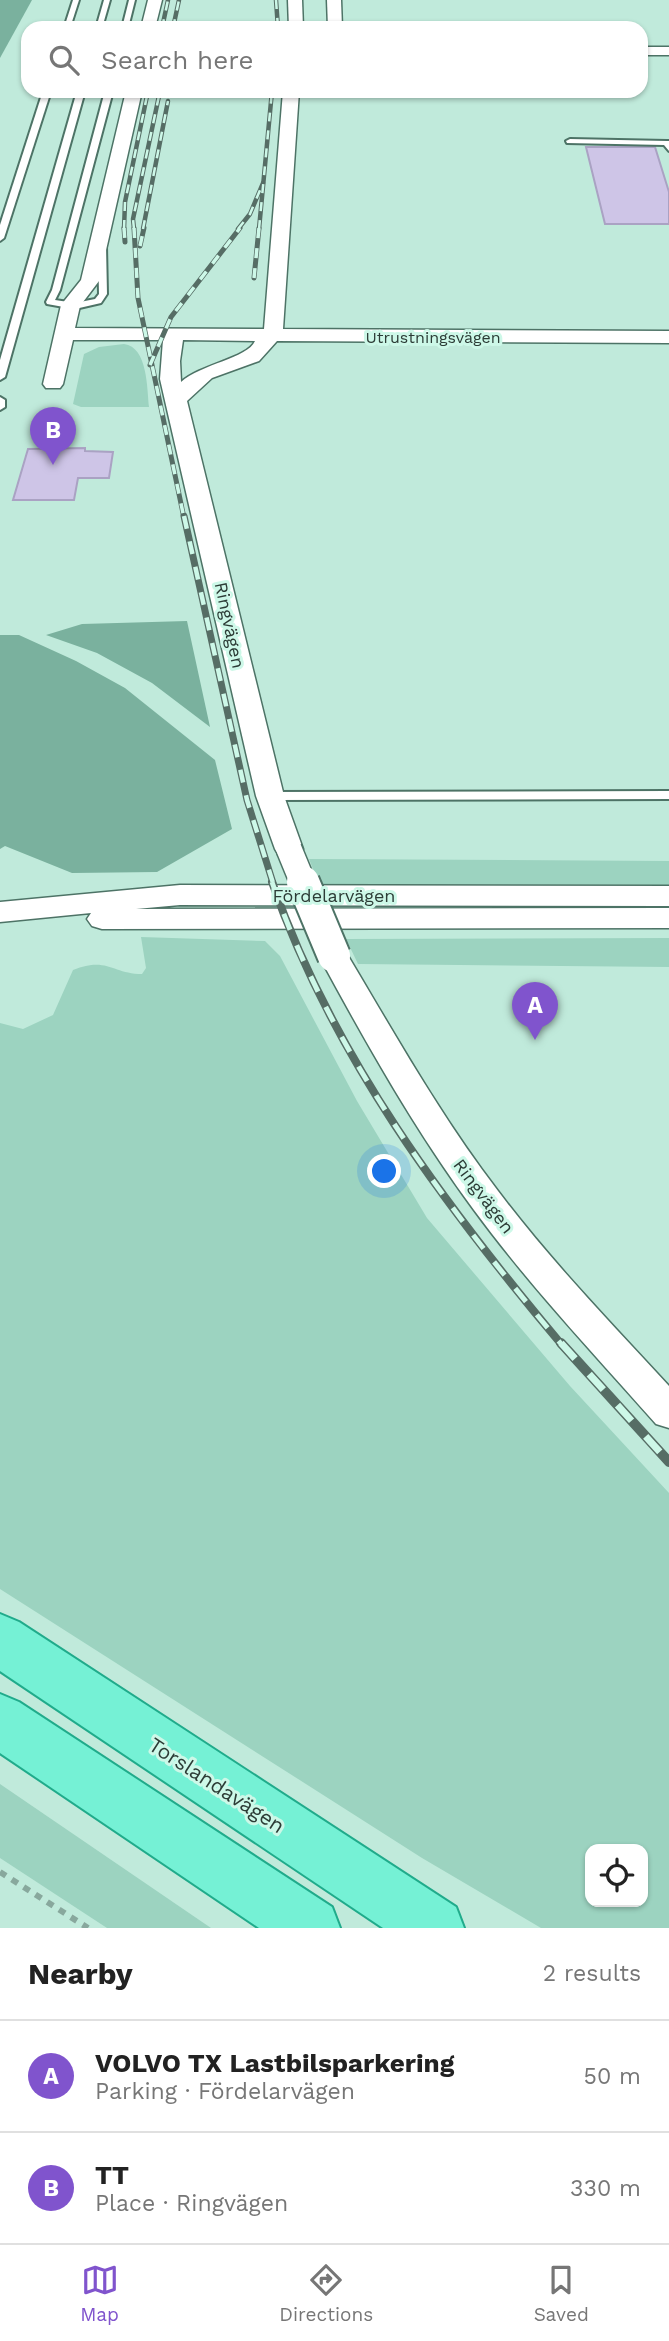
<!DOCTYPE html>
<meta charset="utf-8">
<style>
:root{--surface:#fff;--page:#f2f2f2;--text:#222;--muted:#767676;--line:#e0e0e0;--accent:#8054cd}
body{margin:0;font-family:"Work Sans",sans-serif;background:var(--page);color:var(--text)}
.controls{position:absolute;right:21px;bottom:21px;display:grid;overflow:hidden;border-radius:14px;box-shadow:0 2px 5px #0004}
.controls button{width:63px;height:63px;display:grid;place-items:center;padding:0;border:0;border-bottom:2px solid var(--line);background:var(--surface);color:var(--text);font:35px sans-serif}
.you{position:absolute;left:385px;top:1172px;width:24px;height:24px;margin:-18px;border:5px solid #fff;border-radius:50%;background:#1a73e8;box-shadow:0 0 0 10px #1a73e833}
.badge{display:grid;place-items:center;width:46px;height:46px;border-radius:50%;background:var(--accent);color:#fff;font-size:23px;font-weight:700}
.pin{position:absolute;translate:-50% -58px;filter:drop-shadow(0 2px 4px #0008)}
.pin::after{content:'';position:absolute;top:37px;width:24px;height:21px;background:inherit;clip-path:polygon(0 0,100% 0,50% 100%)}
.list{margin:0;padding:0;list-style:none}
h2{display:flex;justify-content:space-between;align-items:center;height:91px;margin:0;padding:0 28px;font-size:30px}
h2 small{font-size:23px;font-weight:400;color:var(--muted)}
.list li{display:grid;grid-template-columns:46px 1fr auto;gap:21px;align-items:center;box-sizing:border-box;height:112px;padding:0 28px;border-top:2px solid var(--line)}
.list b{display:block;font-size:26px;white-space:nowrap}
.list p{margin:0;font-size:23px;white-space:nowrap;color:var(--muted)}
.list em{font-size:23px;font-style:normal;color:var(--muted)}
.icon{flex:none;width:38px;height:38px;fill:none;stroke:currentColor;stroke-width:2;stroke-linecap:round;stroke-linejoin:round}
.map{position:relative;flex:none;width:669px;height:1928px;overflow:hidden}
.search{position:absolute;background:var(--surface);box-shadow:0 2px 5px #0004;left:21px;right:21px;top:21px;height:77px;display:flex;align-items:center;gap:18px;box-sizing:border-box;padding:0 24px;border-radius:21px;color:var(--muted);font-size:26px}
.sheet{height:315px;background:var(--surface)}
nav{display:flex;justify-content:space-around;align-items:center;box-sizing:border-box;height:98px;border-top:2px solid var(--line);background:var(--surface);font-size:19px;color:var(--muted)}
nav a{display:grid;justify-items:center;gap:4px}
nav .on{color:var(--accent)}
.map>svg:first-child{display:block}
.green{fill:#9cd3c0;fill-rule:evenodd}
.forest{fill:#7ab19e}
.building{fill:#cec5e7;stroke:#aaa2c3;stroke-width:2}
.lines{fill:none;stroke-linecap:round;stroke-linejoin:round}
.service-casing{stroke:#4d7366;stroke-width:4}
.minor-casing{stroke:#4d7366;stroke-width:3}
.primary-casing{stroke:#20ab8b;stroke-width:4}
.path{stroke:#88a89d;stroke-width:6;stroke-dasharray:7 7;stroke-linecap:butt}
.service{fill:#fff;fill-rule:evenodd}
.minor{fill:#fff;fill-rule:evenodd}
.primary{fill:#75f1d5;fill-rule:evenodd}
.rail-far4-casing{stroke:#566d65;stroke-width:4.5}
.rail-far3-casing{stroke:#566d65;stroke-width:5}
.rail-far2-casing{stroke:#566d65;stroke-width:7}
.rail-far1-casing{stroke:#566d65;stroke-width:8}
.rail-casing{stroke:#566d65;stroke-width:10}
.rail-far4{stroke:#cdf8e8;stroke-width:2.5;stroke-dasharray:9;stroke-linecap:butt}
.rail-far3{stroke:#cdf8e8;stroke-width:3.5;stroke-dasharray:10;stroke-linecap:butt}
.rail-far2{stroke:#cdf8e8;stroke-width:4.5;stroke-dasharray:13;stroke-linecap:butt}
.rail-far1{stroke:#cdf8e8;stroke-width:5;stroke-dasharray:17;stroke-linecap:butt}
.rail{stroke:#cdf8e8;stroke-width:7;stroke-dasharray:21;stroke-linecap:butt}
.minor-bridge-far1-casing{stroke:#4d7366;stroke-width:28;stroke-linecap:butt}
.minor-bridge-casing{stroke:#4d7366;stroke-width:36;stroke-linecap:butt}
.minor-bridge-far1{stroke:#fff;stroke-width:25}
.minor-bridge{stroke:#fff;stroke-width:32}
.labels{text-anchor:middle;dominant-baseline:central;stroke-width:6;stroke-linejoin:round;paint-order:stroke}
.far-street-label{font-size:16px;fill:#2c3c36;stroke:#cdf8e8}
.street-label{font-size:18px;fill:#2c3c36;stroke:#cdf8e8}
.near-street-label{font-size:21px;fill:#2c3c36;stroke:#cdf8e8}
</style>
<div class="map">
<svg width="669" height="1928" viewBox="0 0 669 1928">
<rect width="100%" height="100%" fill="#c0eadb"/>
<g class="green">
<path d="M124,344C148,347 147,389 149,407H81L73,404L84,354L99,347Z"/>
<polygon points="309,859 669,861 669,885 319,884"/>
<path d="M141,937L265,941L280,956L357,1101L427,1218L570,1386L669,1493V1928H541L422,1858L0,1589V1023L23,1029L53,1015L73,970C107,956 113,974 142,974L146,968ZM590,1849H643V1902H590Z"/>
<polygon points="669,938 669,967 358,964 346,939"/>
<polygon points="0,1784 211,1928 107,1928 0,1858"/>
</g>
<g class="forest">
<polygon points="0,0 32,0 0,58"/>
<polygon points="187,621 210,727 152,683 97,653 46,635 82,624"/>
<polygon points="0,635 19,635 76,661 125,688 215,760 232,829 157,872 72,873 5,846 0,849"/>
</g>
<g class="building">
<polygon points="586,147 655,147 669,192 669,224 605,224"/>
<polygon points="85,448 85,451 113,452 109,478 78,478 74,500 13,500 28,449"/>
</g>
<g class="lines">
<defs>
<g id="service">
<polygon points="73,0 79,0 70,28 64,28"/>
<polygon points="104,0 110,0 102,28 96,28"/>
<polygon points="129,0 135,0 128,28 122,28"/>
<polygon points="43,91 51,91 4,238 0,241 0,225"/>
<polygon points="77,91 85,91 5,377 0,380 0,360"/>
<polygon points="105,91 113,91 60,290 55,300 75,303 95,299 99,294 98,246 102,243 106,246 107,294 101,303 75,309 47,304 46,302 52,290"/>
<polygon points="570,139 667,141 669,141 669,151 664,145 567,143 566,141"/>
<polygon points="0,397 5,400 5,407 0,410"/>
<polygon points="669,791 669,799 270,800 264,796 270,792"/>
</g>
<g id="minor">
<polygon points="148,0 162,0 155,28 141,28"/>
<polygon points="288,0 302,0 303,28 289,28"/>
<polygon points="327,0 341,0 342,28 328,28"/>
<rect x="641" y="47" width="28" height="8"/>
<path d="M126,91H142L99,281L80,306L75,328L264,329L283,91H299L283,329L669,331V343L277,341L259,361L212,378L187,401L284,796L303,849L299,856L289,858L279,856L275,849L256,796L160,379L163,340H73L63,384L60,388H46L43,384L61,305L81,280ZM183,340L255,341C248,358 201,364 181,382L180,361Z"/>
<polygon points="180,885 669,886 669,906 180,905 136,909 669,908 669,928 102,929 92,926 87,919 91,913 0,922 0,902"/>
<path d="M334,946L344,949C393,1031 439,1114 498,1191C550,1260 610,1322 669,1386V1428L656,1424C594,1354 529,1285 474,1210C415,1130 366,1043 319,956L324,949Z"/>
</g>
<g id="primary">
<polygon points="0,1614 19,1622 456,1907 464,1928 383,1928 0,1671"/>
<polygon points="0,1694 19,1702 332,1907 340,1928 259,1928 0,1753"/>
</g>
</defs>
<use href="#service" class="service-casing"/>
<use href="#minor" class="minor-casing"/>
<use href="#primary" class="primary-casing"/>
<polyline class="path" points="0,1872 88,1928"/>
<use href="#service" class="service"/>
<use href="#minor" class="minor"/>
<use href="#primary" class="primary"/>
<defs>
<g id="rail-far4">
<polyline points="276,0 278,28"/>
<polyline points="162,28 168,0"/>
<polyline points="173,28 179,0"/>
<polyline points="124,229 125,202 148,91"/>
<polyline points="134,229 133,219 160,91"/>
<polyline points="143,229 168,101"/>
<polyline points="238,229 250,214 263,183"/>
<polyline points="259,229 272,91"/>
</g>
<g id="rail-far3">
<polyline points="124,228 125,242"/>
<polyline points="134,228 138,298 184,518"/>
<polyline points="140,246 144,228"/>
<polyline points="254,278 259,228"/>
<polyline points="150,365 171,317 240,228"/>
</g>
<polyline id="rail-far2" points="184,516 247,800 273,883"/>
<path id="rail-far1" d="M272,882C332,1055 445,1206 562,1345"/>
<polyline id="rail" points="561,1343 669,1462"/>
</defs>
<use href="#rail-far4" class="rail-far4-casing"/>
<use href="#rail-far3" class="rail-far3-casing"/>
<use href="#rail-far2" class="rail-far2-casing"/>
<use href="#rail-far1" class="rail-far1-casing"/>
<use href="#rail" class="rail-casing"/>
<use href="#rail-far4" class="rail-far4"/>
<use href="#rail-far3" class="rail-far3"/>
<use href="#rail-far2" class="rail-far2"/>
<use href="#rail-far1" class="rail-far1"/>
<use href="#rail" class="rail"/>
<defs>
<polyline id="minor-bridge-far1" points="289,849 303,883"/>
<polyline id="minor-bridge" points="303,882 334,956"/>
</defs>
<use href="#minor-bridge-far1" class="minor-bridge-far1-casing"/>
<use href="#minor-bridge" class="minor-bridge-casing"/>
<use href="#minor-bridge-far1" class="minor-bridge-far1"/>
<use href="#minor-bridge" class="minor-bridge"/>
</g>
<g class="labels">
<g class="far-street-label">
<text x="433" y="337">Utrustningsvägen</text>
</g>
<g class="street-label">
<text transform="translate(230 625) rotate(78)">Ringvägen</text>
<text x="334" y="895">Fördelarvägen</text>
<text transform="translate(484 1196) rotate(53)">Ringvägen</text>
</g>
<g class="near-street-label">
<text transform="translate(217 1785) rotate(33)">Torslandavägen</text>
</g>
</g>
</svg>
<div class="controls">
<button><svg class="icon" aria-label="locate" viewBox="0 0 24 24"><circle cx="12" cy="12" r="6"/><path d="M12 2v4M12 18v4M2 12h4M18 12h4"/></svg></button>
</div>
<div class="you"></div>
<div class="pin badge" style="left:535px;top:1040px">A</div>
<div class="pin badge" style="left:53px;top:465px">B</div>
<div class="search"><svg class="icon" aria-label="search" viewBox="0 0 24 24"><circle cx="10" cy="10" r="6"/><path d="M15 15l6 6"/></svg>Search here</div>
</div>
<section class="sheet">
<h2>Nearby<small>2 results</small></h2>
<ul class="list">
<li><span class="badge">A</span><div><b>VOLVO TX Lastbilsparkering</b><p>Parking · Fördelarvägen</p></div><em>50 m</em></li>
<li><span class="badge">B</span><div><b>TT</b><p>Place · Ringvägen</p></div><em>330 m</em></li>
</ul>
</section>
<nav>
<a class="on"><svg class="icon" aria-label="map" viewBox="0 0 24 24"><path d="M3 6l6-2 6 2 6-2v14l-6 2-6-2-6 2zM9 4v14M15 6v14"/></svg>Map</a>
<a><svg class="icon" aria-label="directions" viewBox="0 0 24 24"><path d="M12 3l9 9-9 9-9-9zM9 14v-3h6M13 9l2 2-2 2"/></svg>Directions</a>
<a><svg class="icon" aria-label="saved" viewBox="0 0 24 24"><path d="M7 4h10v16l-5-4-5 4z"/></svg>Saved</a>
</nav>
